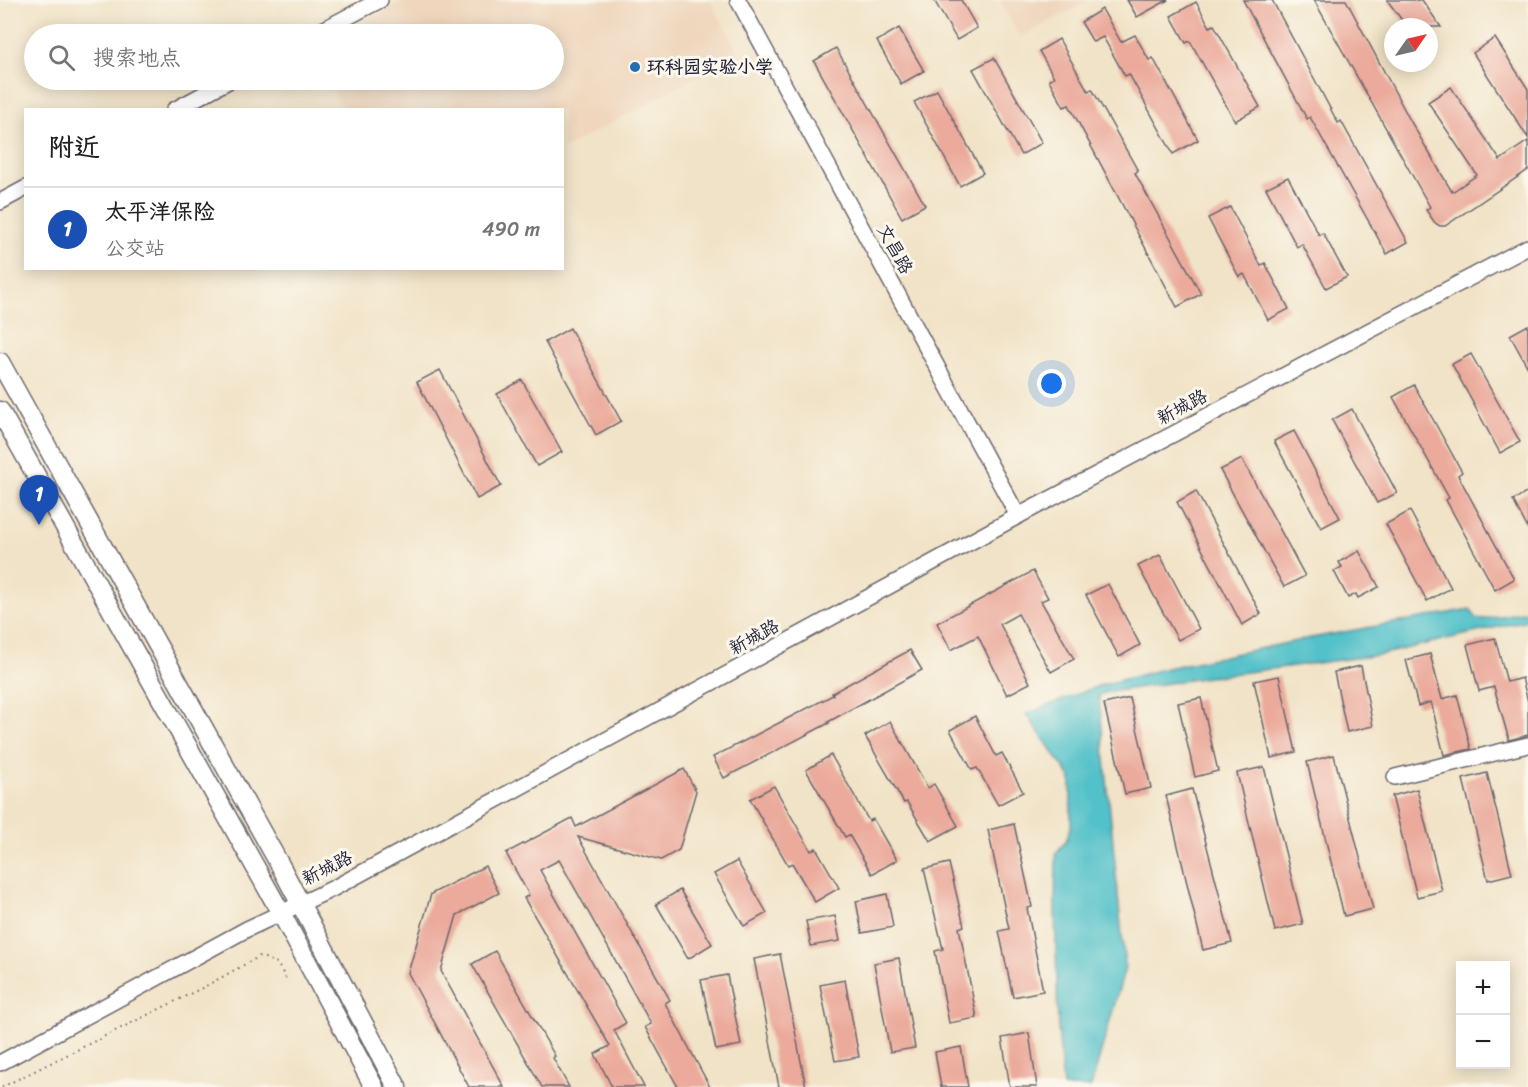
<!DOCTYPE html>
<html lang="zh">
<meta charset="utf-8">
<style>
:root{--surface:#fff;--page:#f2f2f2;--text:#202124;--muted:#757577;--line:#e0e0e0;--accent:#0f766e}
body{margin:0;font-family:Sriracha,"LXGW WenKai TC",sans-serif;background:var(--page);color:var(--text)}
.controls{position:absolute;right:18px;bottom:18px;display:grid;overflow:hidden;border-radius:0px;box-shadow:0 3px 15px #0003}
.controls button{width:54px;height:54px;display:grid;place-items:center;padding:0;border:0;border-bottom:2px solid var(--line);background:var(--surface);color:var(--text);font:30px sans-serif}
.compass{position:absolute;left:1384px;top:18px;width:54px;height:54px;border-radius:50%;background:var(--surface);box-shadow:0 3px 15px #0003;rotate:56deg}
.you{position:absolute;left:1052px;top:384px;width:21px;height:21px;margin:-15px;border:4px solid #fff;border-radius:50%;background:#1a73e8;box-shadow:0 0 0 9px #1a73e833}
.badge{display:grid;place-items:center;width:39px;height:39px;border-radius:50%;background:var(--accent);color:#fff;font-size:20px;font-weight:700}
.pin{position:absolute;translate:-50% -50px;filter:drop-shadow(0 2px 3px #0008)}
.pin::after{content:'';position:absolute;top:32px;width:21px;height:18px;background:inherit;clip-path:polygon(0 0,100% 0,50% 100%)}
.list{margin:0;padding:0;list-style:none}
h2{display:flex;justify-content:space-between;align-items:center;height:78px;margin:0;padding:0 24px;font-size:26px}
h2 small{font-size:20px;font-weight:400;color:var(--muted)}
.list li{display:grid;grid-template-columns:39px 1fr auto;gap:18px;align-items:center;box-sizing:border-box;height:84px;padding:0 24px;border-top:2px solid var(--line)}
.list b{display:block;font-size:22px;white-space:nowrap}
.list p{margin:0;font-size:20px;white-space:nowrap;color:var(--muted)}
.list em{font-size:20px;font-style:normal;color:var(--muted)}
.icon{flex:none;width:33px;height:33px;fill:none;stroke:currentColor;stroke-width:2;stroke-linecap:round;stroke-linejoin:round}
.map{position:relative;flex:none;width:1528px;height:1087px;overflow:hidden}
.search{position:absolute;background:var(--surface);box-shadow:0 3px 15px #0003;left:24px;top:24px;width:540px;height:66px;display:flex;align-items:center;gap:15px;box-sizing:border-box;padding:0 21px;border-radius:33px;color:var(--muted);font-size:22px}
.panel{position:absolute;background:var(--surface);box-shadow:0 3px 15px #0003;left:24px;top:108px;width:540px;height:162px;border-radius:0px}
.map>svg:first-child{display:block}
.built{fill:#efd6bc}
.water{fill:#53c1c9;stroke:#3a7282;stroke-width:1.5}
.building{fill:#ebaa9b}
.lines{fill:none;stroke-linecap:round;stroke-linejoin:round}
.minor-casing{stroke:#6a666c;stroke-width:18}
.major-casing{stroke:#6a666c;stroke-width:21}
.path{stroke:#6a666c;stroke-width:2;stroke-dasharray:1.5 4.5;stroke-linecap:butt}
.minor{stroke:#fff;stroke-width:15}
.major{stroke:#fff;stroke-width:18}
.poi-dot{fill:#1f6fb2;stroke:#fbf7ec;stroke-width:2}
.labels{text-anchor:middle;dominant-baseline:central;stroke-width:6;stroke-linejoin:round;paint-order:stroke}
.poi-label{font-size:18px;font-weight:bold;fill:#22223b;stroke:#fbf7ec;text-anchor:start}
.street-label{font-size:18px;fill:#22223b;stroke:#fbf7ec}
</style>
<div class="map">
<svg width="1528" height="1087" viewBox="0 0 1528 1087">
<rect width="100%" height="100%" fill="#fbf7ec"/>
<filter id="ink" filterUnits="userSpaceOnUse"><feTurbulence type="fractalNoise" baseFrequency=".0167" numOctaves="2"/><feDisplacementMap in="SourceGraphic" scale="12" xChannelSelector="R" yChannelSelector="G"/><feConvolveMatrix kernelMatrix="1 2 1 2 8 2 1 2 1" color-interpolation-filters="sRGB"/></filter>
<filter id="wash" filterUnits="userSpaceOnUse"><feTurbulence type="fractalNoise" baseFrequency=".008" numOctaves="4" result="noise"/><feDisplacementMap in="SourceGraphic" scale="24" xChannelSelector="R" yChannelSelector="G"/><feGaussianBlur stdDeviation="1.35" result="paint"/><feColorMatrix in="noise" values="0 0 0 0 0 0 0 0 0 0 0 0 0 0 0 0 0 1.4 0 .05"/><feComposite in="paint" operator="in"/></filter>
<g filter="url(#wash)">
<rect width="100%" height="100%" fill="#f1e3c7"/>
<g class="built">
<polygon points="405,0 710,0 739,54 563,149 562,110 343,109 327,80 554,80 554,34 342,34"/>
<polygon points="1000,0 1090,0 1020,37"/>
</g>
<polygon class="water" points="1470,609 1476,618 1485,619 1528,611 1528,620 1379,655 1208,677 1103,693 1099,696 1125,968 1091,1087 1063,1087 1058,1026 1055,909 1056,853 1066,841 1071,826 1071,778 1026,714 1098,686 1167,668 1311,638"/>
<g id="blocks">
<g class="building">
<polygon points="934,0 961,0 977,28 957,40"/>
<polygon points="1127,0 1168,0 1137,17"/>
<polygon points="1243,0 1272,0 1338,123 1341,121 1408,242 1387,254 1310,117 1307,119"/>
<polygon points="1314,0 1346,0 1411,122 1452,192 1477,175 1428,102 1451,87 1500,160 1528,141 1528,170 1445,226 1440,226 1435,223 1426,210 1430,207"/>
<polygon points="1387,0 1422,0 1441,27 1407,27"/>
<polygon points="1196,2 1210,27 1214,25 1260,107 1235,121 1190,41 1186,43 1171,16"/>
<polygon points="1102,9 1121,42 1135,35 1149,60 1153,58 1198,140 1173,154 1129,74 1125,76 1103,37 1093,42 1081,22"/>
<polygon points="899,28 924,71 901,84 877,41"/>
<polygon points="1495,38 1528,89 1528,138 1473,53"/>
<polygon points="1059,39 1088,91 1092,89 1138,171 1135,173 1201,294 1177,307 1069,105 1064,107 1049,80 1054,77 1039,51"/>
<polygon points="836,48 925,205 902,218 814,61"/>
<polygon points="994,58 1042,143 1021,155 973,69"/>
<polygon points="937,90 983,173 960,186 914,102"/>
<polygon points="1288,177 1319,235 1323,233 1347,277 1326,288 1302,244 1297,247 1266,188"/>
<polygon points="1230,207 1261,266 1265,263 1289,309 1268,320 1244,274 1239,277 1208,218"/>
<polygon points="1528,325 1528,368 1510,335"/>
<polygon points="570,328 621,421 596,435 545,342"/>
<polygon points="1471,354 1520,442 1500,453 1452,364"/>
<polygon points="440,370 501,486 477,499 417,382"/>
<polygon points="522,380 562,452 537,466 497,394"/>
<polygon points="1414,385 1462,472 1458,475 1514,579 1495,590 1446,500 1449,498 1393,397"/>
<polygon points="1352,409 1397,493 1377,503 1332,420"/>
<polygon points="1294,431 1340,518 1321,528 1274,441"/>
<polygon points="1242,459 1305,576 1284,587 1220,470"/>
<polygon points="1196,491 1261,614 1242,625 1177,502"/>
<polygon points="1528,492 1528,529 1513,500"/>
<polygon points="1410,511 1451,588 1427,601 1386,524"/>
<polygon points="1359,551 1379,587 1358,598 1356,594 1348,598 1334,571 1342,567 1339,562"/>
<polygon points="1160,555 1199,629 1178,640 1138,566"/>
<polygon points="1033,571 1048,598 1041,601 1074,659 1051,672 1018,614 1000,624 1030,683 1007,695 978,636 951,650 937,623"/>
<polygon points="1108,584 1140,645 1119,657 1086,595"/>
<polygon points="1495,638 1507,682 1522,678 1528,702 1528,735 1509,740 1494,687 1479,691 1467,645"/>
<polygon points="910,650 922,670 828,722 829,723 724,778 713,757 833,695 832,693"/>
<polygon points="1430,654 1442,699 1457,695 1471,749 1444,755 1431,702 1418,706 1406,660"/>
<polygon points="1361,666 1373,726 1347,732 1334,672"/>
<polygon points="1279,676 1296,752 1271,758 1254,681"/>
<polygon points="1130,698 1151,788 1125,794 1104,704"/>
<polygon points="1201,698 1218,771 1195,777 1178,703"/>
<polygon points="975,716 996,756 1002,753 1023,792 998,805 977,768 972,770 950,730"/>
<polygon points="890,721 928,788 934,784 958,826 930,841 907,802 904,803 865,736"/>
<polygon points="831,755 869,821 873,819 897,860 872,874 849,835 845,837 806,770"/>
<polygon points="1334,755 1373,909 1344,916 1307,762"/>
<polygon points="1264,767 1303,924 1275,931 1237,773"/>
<polygon points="684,769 696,791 679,850 661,860 578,837 670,1000 665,1003 710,1087 678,1087 645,1027 651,1024 559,860 540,870 626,1023 614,1030 644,1087 612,1087 595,1054 610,1046 524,898 529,895 506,853 572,818 576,827"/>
<polygon points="1487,773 1512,874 1488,880 1463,779"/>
<polygon points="774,786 811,851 816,848 839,888 815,902 792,863 788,865 750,799"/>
<polygon points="1192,789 1232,943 1203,950 1166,796"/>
<polygon points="1417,789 1442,891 1417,897 1392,796"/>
<polygon points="1014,824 1032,907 1027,908 1043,991 1013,997 999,931 1009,929 988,830"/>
<polygon points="737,861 767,913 744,926 714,874"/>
<polygon points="949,863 964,926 959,928 977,1018 949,1023 935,951 943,949 924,869"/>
<polygon points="485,866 499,893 457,915 441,971 504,1087 469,1087 408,973 431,894"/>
<polygon points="680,890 712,944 688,959 656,904"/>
<polygon points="887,894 893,927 862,933 856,901"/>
<polygon points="835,916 840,941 811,946 806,921"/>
<polygon points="495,951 555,1056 553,1058 569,1087 542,1087 472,964"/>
<polygon points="780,954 806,1087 779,1087 754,959"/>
<polygon points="899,958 915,1048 890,1052 874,963"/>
<polygon points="727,975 741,1045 716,1050 701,980"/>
<polygon points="845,980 859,1057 835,1061 820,985"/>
<polygon points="1029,1033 1037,1087 1010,1087 1002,1038"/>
<polygon points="961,1047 968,1087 941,1087 935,1052"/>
</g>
</g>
</g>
<g filter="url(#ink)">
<use href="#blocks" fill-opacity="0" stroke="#6a666c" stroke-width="1.5"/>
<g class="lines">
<defs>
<g id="minor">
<polyline points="738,0 1018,516"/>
<polyline points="315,34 380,0"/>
<polyline points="174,110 230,80"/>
<polyline points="0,202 26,188"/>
<polyline points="1395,777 1528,745"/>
<polyline points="0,1063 247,929 334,888 1018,516 1528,247"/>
</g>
<g id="major">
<polyline points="0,362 280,865 397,1087"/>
<polyline points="0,411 281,913 374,1087"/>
</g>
</defs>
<use href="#minor" class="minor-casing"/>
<use href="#major" class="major-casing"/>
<polyline class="path" points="2,1087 204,987 260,956 277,963 288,982"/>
<use href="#minor" class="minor"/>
<use href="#major" class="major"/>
</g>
</g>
<circle class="poi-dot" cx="635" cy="67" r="6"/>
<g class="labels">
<g class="poi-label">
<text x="647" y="67">环科园实验小学</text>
</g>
<g class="street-label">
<text transform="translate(895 249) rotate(61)">文昌路</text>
<text transform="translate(1182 407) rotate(-28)">新城路</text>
<text transform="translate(754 637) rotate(-29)">新城路</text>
<text transform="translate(327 868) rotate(-27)">新城路</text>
</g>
</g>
</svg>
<div class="controls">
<button>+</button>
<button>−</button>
</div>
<svg class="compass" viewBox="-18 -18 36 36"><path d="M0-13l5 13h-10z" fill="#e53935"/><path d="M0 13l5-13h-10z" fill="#757577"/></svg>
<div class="you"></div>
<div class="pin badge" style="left:39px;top:525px;background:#1a4fb4">1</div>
<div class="search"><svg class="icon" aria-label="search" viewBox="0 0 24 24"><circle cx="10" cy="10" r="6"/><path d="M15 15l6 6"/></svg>搜索地点</div>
<section class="panel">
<h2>附近<small></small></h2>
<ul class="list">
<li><span class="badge" style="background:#1a4fb4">1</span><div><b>太平洋保险</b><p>公交站</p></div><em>490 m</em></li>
</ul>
</section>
</div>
